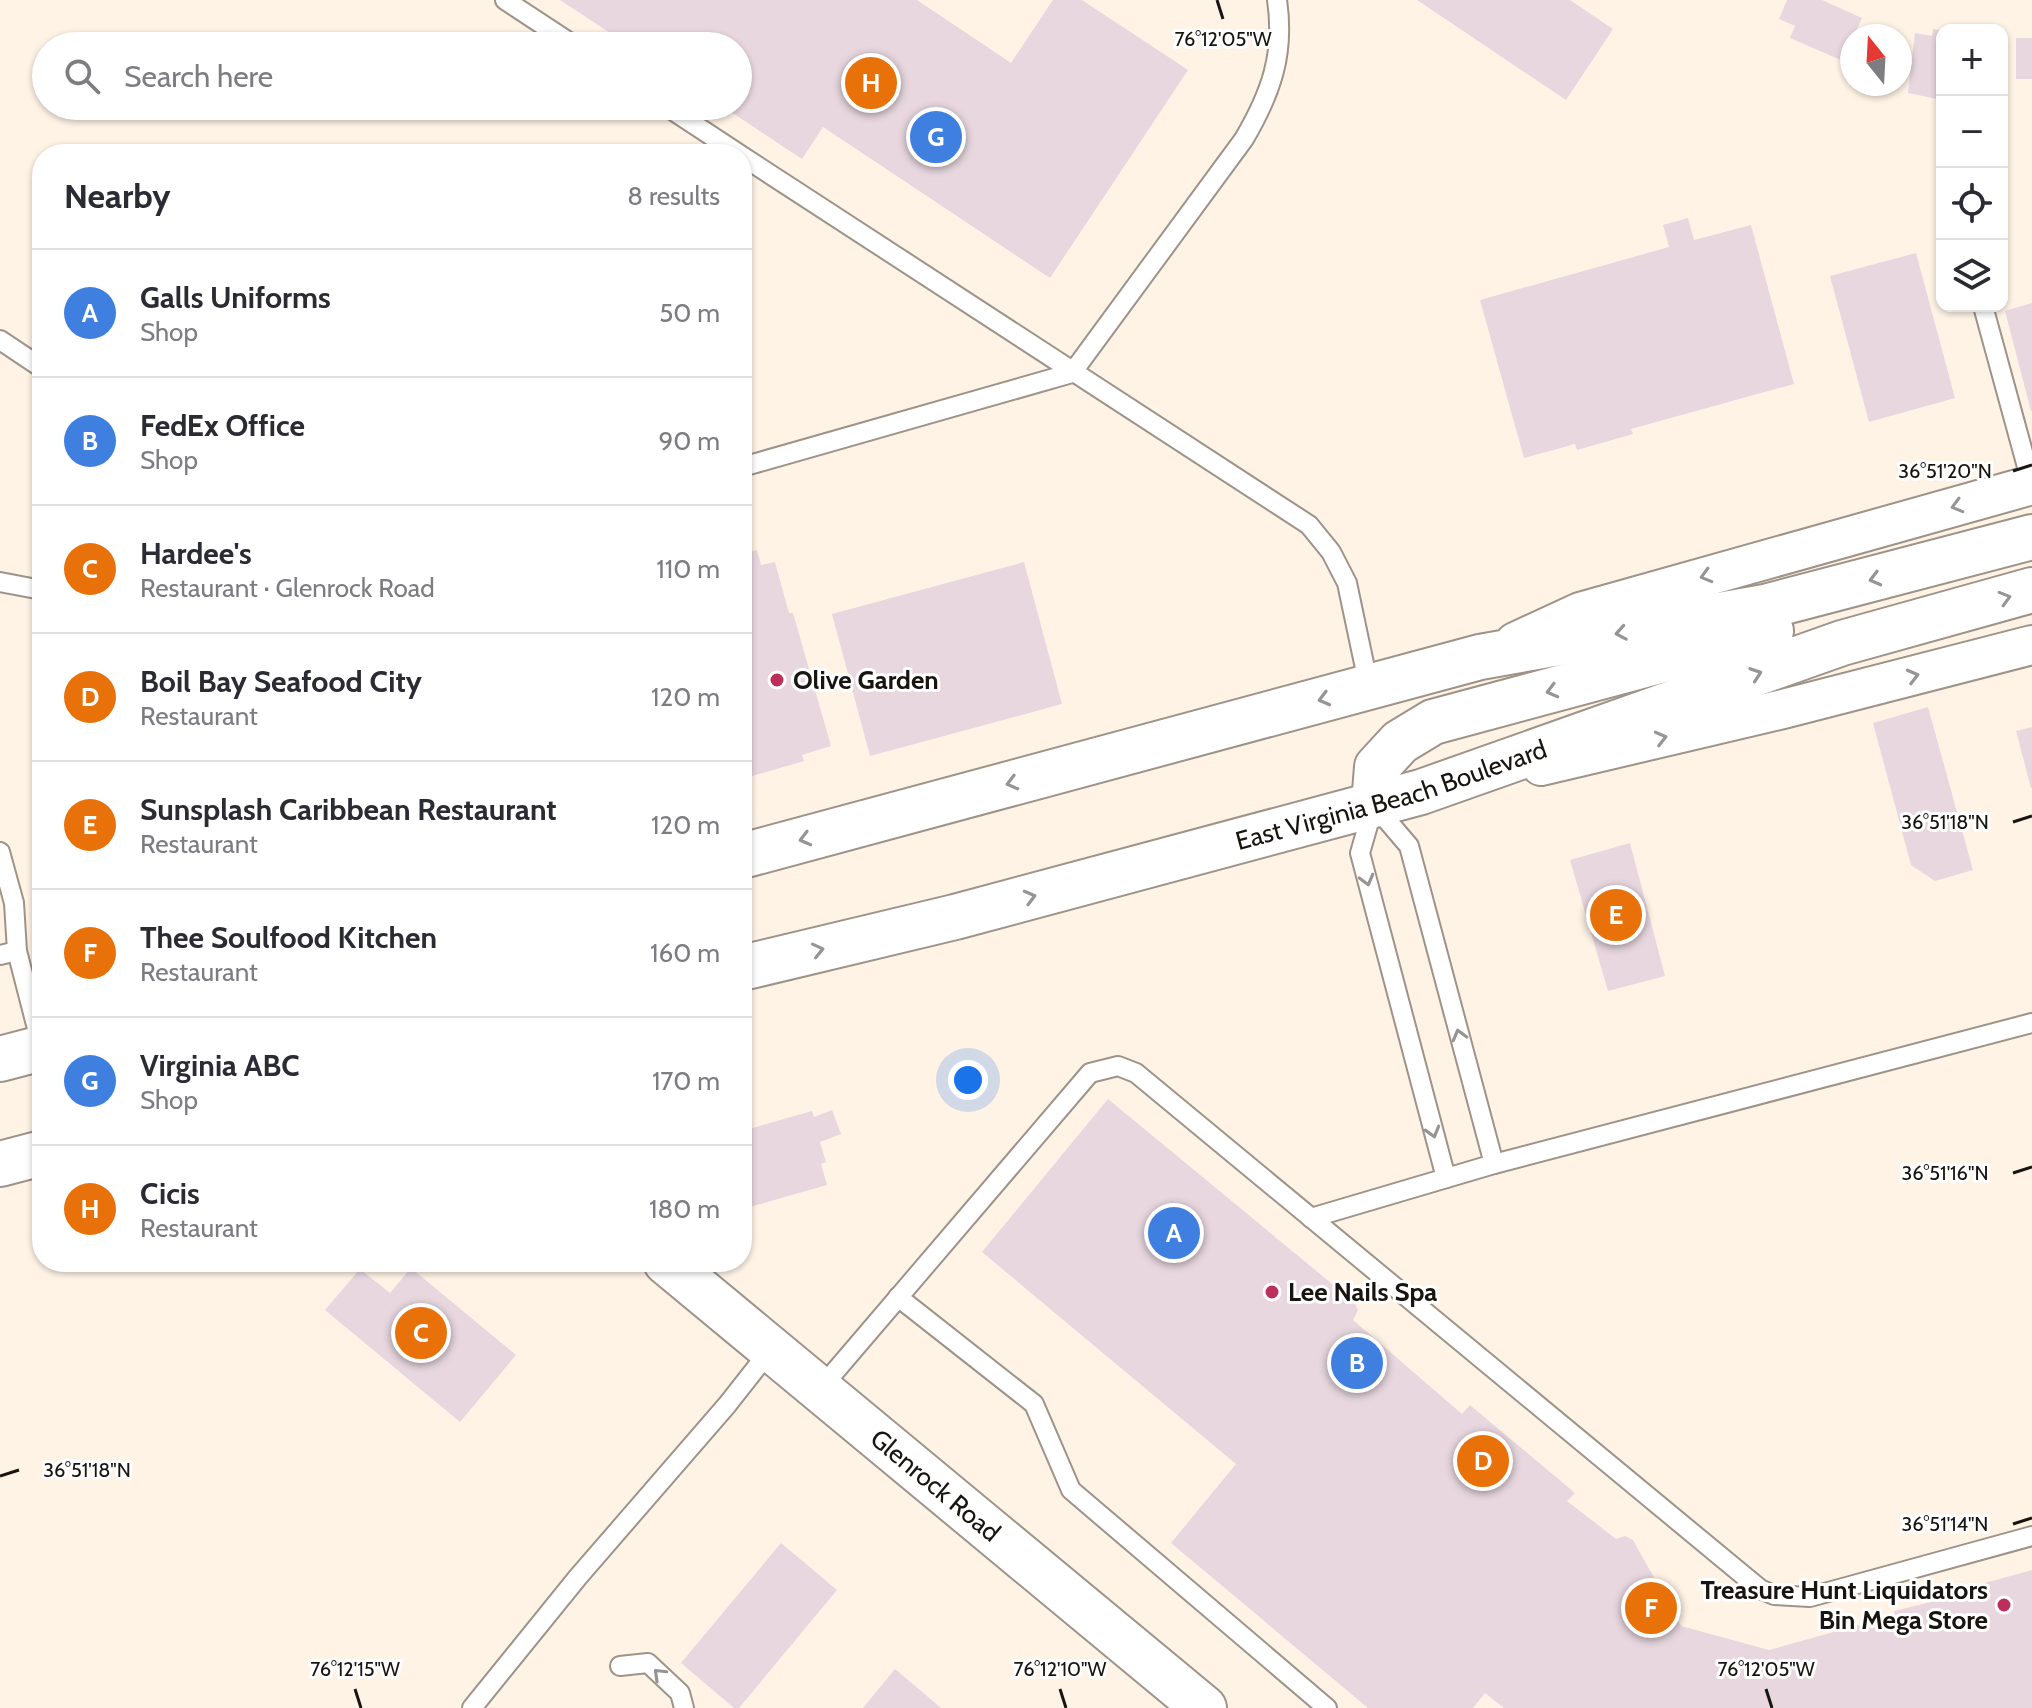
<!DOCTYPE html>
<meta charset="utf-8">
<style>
:root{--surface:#fff;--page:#f7f7f7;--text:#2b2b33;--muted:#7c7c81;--line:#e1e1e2;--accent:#bc2e5c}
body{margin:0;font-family:Cabin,sans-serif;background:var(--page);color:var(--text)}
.controls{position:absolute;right:24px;top:24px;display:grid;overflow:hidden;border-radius:16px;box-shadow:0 2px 6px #0004}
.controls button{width:72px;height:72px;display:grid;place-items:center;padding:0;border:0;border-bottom:2px solid var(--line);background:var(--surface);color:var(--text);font:40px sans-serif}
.compass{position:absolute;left:1840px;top:24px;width:72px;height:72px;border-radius:50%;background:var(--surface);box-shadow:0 2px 6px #0004;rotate:342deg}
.you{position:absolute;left:968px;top:1080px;width:28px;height:28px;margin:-20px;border:6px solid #fff;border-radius:50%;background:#1a73e8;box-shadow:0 0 0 12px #1a73e833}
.badge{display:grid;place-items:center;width:52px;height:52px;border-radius:50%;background:var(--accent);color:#fff;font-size:26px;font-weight:700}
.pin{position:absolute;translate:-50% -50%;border:4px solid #fff;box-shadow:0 2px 8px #0006}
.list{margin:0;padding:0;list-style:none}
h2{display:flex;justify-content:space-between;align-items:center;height:104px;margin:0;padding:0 32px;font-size:34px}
h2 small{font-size:26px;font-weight:400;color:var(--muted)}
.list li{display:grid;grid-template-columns:52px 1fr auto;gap:24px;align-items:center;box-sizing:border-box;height:128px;padding:0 32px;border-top:2px solid var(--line)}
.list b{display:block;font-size:30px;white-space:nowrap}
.list p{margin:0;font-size:26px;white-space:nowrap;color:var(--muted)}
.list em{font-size:26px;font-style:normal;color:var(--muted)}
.icon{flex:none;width:44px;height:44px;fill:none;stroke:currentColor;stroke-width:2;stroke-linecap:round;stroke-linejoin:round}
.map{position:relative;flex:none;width:2032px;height:1708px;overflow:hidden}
.search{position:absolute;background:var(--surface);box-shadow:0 2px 6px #0004;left:32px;top:32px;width:720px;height:88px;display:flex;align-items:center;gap:20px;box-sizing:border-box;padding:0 28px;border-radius:44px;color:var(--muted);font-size:30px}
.panel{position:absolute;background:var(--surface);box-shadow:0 2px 6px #0004;left:32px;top:144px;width:720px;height:1128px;border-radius:32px}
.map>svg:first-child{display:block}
.building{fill:#e8d7df}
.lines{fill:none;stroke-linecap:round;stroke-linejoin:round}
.service-casing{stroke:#9e9388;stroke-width:22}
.minor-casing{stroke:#9e9388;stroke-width:42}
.tertiary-casing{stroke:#9e9388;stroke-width:48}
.primary-casing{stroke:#9e9388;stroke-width:48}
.service{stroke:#fff;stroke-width:18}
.minor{stroke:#fff;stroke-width:38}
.tertiary{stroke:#fff;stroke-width:44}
.primary{stroke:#fff;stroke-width:44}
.oneway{stroke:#979593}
.ticks{fill:none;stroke:#181410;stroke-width:3}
.poi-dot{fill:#bc2e5c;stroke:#fff;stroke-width:3}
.labels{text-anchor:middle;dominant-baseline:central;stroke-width:6;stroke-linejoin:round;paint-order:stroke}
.poi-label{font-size:26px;font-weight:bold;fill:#181410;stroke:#fff;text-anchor:start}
.street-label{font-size:26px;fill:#181410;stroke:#fff}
.ticks-label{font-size:20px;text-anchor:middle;fill:#181410;stroke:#fff;stroke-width:6;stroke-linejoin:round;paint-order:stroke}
</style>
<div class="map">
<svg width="2032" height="1708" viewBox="0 0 2032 1708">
<rect width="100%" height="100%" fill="#fff3e6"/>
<g class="building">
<polygon points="560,0 917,0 1011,63 1053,0 1082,0 1188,70 1050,278 823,127 802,159 722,106 738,106 738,46 630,46"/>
<polygon points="1417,0 1570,0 1613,29 1566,100"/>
<polygon points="1787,0 1822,0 1862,18 1843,61 1790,38 1795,26 1779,19"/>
<polygon points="1933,29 1942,31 1942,100 1908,93 1915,33 1932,36"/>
<rect x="2016" y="38" width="16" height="41"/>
<polygon points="1688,218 1694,240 1751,225 1794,384 1631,429 1633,434 1577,450 1575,444 1524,458 1480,300 1669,247 1663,225"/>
<polygon points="1916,253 1955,398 1869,422 1830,276"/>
<polygon points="2032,303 2032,411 2031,411 2005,311"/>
<polygon points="757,550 761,565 775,562 789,613 793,613 831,746 802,755 804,761 742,779 742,554"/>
<polygon points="1024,562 1062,704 870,756 832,614"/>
<polygon points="1928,707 1973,870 1935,881 1911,865 1873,723"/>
<polygon points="2032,727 2032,788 2031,788 2016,731"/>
<polygon points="1630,843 1665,976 1608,991 1570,860"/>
<polygon points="1108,1099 1354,1302 1358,1310 1353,1320 1462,1414 1470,1405 1575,1493 1567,1501 1616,1539 1625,1536 1633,1540 1681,1626 1769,1650 1895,1615 1894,1611 1935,1601 1934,1597 2032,1570 2032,1708 1504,1708 1485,1693 1473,1708 1368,1708 1171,1543 1236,1464 982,1252"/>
<polygon points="832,1110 841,1134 820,1142 826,1162 821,1164 827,1185 746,1208 742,1193 742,1131 812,1111 814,1117"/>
<polygon points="411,1268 516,1355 460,1422 325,1310 360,1269 390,1293"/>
<polygon points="781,1543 837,1590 739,1708 734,1708 681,1663"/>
<polygon points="895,1669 941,1708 863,1708"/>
</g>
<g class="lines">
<defs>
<g id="service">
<polyline points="505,0 575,46"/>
<polyline points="666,106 739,154"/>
<polyline points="742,156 1309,525 1331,552 1347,583 1369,687"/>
<polyline points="1983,306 2032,485"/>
<polyline points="0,340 42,368"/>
<path d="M1072,373L1244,139C1271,93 1285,54 1277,0"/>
<polyline points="742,467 1072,373"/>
<polyline points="0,582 42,590"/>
<polyline points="1374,805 1409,846 1494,1164"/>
<polyline points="1373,808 1360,853 1446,1178"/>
<polyline points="0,852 14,903 17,951 0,955"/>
<polyline points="17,951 42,1048"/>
<polyline points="1311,1218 1494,1164 2032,1023"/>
<polyline points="898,1297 1034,1404 1071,1490 1327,1708"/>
<polyline points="820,1389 1090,1073 1118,1066 1136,1073 1760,1589 1774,1595 1810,1597 2032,1536"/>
<polyline points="620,1666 648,1663 680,1693 684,1708"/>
<polyline points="472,1708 578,1577 727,1405 771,1349"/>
</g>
<g id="minor">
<polyline points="1515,642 1580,612 2032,485"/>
<polyline points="1541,766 1783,709 2032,645"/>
</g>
<g id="tertiary">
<path id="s1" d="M666,1262L1204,1708"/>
</g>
<g id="primary">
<polyline points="1374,805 1377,767 1400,742 1433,722 1771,631"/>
<polyline points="742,856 1480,657 1765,607 2032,537"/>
<path id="s2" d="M742,968L955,917L1421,792L1842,643L2032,590"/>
<polyline points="0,1059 42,1048"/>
<polyline points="0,1164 42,1153"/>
</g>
</defs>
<use href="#service" class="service-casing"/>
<use href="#minor" class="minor-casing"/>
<use href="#tertiary" class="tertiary-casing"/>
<use href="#primary" class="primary-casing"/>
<use href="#service" class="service"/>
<use href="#minor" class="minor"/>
<use href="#tertiary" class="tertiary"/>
<use href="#primary" class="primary"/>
</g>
<defs><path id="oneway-chevron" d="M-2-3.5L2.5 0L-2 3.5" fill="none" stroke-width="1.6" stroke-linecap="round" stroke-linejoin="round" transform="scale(2)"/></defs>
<g class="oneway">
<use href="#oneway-chevron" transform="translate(1957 506) rotate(164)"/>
<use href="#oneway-chevron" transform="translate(1706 576) rotate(164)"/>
<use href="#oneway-chevron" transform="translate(1875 579) rotate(165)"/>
<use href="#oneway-chevron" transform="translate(2005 598) rotate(-16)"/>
<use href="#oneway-chevron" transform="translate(1621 633) rotate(170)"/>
<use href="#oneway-chevron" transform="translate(1756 674) rotate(-19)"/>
<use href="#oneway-chevron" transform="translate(1913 676) rotate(-14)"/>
<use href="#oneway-chevron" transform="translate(1552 691) rotate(165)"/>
<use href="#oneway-chevron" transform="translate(1324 699) rotate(165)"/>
<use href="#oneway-chevron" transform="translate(1661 738) rotate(-14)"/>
<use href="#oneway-chevron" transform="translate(1012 783) rotate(165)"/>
<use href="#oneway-chevron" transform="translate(805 839) rotate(165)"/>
<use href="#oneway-chevron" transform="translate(1367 880) rotate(75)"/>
<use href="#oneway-chevron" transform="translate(1030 897) rotate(-15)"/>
<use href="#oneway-chevron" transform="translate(818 950) rotate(-13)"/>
<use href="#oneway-chevron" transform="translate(1459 1035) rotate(-105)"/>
<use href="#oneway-chevron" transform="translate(1433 1132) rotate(74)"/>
<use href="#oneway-chevron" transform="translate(659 1674) rotate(-136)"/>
</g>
<path class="ticks" d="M1217,0L1223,19M2013,471L2032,465M2013,822L2032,816M2013,1173L2032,1167M0,1476L19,1470M2013,1524L2032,1518M355,1689L361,1708M1060,1689L1066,1708M1766,1689L1772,1708"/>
<g class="poi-dot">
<circle cx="777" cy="680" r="8"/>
<circle cx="1272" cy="1292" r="8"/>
<circle cx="2004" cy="1605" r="8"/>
</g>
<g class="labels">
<g class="poi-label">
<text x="793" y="680">Olive Garden</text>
<text x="1288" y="1292">Lee Nails Spa</text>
<text x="1988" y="1590" text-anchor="end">Treasure Hunt Liquidators<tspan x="1988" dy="30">Bin Mega Store</tspan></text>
</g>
<g class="street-label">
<text stroke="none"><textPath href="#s2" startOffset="672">East Virginia Beach Boulevard</textPath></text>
<text stroke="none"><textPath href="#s1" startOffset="350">Glenrock Road</textPath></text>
</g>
</g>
<g class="ticks-label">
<text x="1223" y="46">76°12'05"W</text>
<text x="1945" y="478">36°51'20"N</text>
<text x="1945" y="829">36°51'18"N</text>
<text x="1945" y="1180">36°51'16"N</text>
<text x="87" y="1477">36°51'18"N</text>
<text x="1945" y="1531">36°51'14"N</text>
<text x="355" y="1676">76°12'15"W</text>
<text x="1060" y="1676">76°12'10"W</text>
<text x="1766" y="1676">76°12'05"W</text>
</g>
</svg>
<div class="controls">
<button>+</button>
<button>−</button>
<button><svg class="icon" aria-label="locate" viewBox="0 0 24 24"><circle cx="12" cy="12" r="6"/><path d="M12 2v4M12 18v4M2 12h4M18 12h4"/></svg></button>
<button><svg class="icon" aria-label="layers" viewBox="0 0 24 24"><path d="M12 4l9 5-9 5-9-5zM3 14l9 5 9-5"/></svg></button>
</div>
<svg class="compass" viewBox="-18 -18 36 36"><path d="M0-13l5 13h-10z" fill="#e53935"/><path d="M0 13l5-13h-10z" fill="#7c7c81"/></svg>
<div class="you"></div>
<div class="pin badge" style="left:1174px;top:1233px;background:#3f7fe0">A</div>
<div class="pin badge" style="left:1357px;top:1363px;background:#3f7fe0">B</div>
<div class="pin badge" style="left:421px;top:1333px;background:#e8710a">C</div>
<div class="pin badge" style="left:1483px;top:1461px;background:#e8710a">D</div>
<div class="pin badge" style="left:1616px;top:915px;background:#e8710a">E</div>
<div class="pin badge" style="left:1651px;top:1608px;background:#e8710a">F</div>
<div class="pin badge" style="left:936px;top:137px;background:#3f7fe0">G</div>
<div class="pin badge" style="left:871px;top:83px;background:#e8710a">H</div>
<div class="search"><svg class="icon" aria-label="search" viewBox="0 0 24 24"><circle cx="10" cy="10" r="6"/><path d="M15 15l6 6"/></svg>Search here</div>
<section class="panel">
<h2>Nearby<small>8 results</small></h2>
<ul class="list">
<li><span class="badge" style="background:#3f7fe0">A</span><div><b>Galls Uniforms</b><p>Shop</p></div><em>50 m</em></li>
<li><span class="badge" style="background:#3f7fe0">B</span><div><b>FedEx Office</b><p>Shop</p></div><em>90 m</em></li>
<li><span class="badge" style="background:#e8710a">C</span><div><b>Hardee's</b><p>Restaurant · Glenrock Road</p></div><em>110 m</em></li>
<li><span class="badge" style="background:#e8710a">D</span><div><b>Boil Bay Seafood City</b><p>Restaurant</p></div><em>120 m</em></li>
<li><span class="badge" style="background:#e8710a">E</span><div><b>Sunsplash Caribbean Restaurant</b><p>Restaurant</p></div><em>120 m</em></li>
<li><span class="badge" style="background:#e8710a">F</span><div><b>Thee Soulfood Kitchen</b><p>Restaurant</p></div><em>160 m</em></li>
<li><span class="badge" style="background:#3f7fe0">G</span><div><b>Virginia ABC</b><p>Shop</p></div><em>170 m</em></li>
<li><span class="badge" style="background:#e8710a">H</span><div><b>Cicis</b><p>Restaurant</p></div><em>180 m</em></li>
</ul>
</section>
</div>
